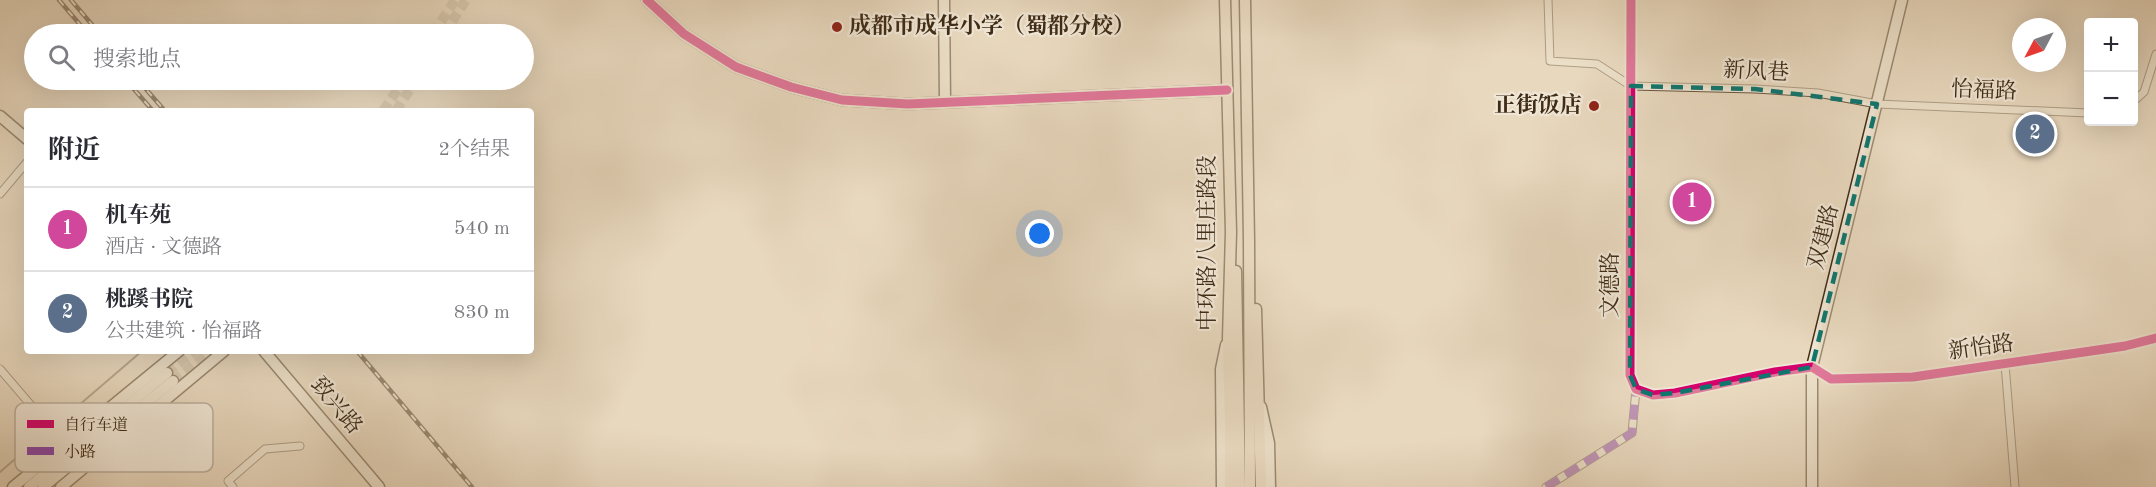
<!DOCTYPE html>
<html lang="zh">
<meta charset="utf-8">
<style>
:root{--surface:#fff;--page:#f7f7f7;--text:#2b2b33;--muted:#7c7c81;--line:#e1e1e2;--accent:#111827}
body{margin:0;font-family:"Old Standard TT","Noto Serif SC",serif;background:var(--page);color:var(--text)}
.controls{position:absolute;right:18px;top:18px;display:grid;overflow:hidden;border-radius:6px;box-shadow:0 6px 24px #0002}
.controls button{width:54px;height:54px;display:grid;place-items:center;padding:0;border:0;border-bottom:2px solid var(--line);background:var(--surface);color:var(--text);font:30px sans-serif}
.compass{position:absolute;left:2012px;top:18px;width:54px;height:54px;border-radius:50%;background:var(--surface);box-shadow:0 6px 24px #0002;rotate:229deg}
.you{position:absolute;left:1040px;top:234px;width:21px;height:21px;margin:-15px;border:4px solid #fff;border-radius:50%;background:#1a73e8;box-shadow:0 0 0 9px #1a73e833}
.badge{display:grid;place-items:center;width:39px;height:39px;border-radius:50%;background:var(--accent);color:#fff;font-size:20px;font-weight:700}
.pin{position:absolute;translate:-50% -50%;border:3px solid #fff;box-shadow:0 2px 6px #0006}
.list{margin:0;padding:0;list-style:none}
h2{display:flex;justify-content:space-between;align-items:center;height:78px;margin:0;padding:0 24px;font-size:26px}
h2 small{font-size:20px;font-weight:400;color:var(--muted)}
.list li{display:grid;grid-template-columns:39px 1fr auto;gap:18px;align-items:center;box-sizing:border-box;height:84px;padding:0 24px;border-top:2px solid var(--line)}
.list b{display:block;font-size:22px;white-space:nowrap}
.list p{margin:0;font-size:20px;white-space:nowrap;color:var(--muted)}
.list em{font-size:20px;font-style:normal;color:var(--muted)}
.icon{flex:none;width:33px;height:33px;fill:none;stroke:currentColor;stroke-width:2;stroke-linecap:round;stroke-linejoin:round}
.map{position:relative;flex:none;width:2156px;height:487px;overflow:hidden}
.search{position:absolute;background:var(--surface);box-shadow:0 6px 24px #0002;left:24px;top:24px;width:510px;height:66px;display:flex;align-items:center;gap:15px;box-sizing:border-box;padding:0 21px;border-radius:33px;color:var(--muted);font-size:22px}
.panel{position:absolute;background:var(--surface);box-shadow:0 6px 24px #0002;left:24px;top:108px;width:510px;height:246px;border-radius:6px}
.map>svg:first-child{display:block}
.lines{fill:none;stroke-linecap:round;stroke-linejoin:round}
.stream{stroke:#827059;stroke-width:2}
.secondary-tunnel{stroke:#c6b69d;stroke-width:10;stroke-dasharray:10 5;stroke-linecap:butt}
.street-casing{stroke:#695741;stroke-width:9}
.secondary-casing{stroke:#3f2c17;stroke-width:13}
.primary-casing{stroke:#3f2c17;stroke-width:13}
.street{stroke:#f0e6d5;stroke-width:7}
.secondary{stroke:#f0e6d5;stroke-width:10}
.primary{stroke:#e8d8be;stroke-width:10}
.rail-casing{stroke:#3f2c17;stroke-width:4.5}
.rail{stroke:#f0e6d5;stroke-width:2;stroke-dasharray:7;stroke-linecap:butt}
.quiet{stroke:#8e44ad;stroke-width:8;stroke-dasharray:15 8;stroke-linecap:butt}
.cycleway-casing{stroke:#f0e6d5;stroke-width:13}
.cycleway{stroke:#d6006c;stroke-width:9}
.marked{fill:none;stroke:#0f766e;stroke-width:4.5;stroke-dasharray:12 8;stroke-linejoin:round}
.poi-dot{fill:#8f2418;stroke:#f0e6d5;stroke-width:2}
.labels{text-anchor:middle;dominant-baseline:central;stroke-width:4.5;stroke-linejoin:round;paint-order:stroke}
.poi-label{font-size:22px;font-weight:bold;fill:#3f2c17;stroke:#f0e6d5;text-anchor:start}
.street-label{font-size:22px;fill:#3f2c17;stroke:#f0e6d5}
.key{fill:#f0e6d5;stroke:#bbae9c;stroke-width:1.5}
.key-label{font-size:16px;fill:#3f2c17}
</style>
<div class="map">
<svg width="2156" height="487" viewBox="0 0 2156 487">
<rect width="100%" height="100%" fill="#e8d8be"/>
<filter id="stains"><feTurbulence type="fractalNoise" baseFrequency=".00333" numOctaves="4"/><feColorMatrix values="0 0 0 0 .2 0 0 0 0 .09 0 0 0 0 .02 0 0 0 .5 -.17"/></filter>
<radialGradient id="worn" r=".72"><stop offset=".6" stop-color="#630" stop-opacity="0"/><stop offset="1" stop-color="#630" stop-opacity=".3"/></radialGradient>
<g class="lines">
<g class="stream">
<polyline points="57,424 142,351"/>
<polyline points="0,472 37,440"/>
</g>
<g class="secondary-tunnel">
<polyline points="433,34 455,0"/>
<polyline points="444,34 466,0"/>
<polyline points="383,111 404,80"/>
<polyline points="396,111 416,80"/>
<polyline points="167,373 194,351"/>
<polyline points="173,381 211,351"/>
</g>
<defs>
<g id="street">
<polyline points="1548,0 1550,61 1597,64 1631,86 1755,89 1818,93 1877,104 2088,113"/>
<polyline points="1631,0 1630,375 1636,389 1653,395 1675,393 1775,372 1812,367 1831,379 1913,377 2125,346 2156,338"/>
<polyline points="2134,101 2144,92 2156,54"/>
<polyline points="0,194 27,162"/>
<polyline points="2005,364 2015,487"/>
<polyline points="0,369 65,445"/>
<polyline points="233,487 228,481 265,449 300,446"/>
<polyline points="1546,487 1632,433 1636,389"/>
</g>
<g id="secondary">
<polyline points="647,0 684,34 736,67 791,87 842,100 908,104 1227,90"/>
<polyline points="944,0 945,102"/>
<polyline points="0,116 27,139"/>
<polyline points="264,351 379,487"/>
<polyline points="1261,407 1269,443 1270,487"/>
<polyline points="13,487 179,351"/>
<polyline points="29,487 167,373"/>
<polyline points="43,487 173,381"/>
<polyline points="61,487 224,351"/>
<polyline points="1222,487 1221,369 1226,345"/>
<polyline points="1812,487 1812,367 1902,0"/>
</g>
<g id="primary">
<polyline points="1225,0 1231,232 1228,339 1230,423 1230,487"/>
<polyline points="1245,0 1249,240 1250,487"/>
<polyline points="1236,271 1240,487"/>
<polyline points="1256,309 1261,487"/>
</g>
</defs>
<use href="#street" class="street-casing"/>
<use href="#secondary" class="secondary-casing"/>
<use href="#primary" class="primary-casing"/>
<use href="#street" class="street"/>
<use href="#secondary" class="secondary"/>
<use href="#primary" class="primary"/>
<defs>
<g id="rail">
<polyline points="59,0 88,34"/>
<polyline points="71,0 100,34"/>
<polyline points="126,80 153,111"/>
<polyline points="138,80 165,111"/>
<polyline points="357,351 472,487"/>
</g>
</defs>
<use href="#rail" class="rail-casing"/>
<use href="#rail" class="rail"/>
<polyline class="quiet" points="1546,487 1632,433 1636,389"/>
<defs>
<g id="cycleway">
<polyline points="647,0 684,34 736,67 791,87 842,100 908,104 1227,90"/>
<polyline points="1631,0 1630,375 1636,389 1653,395 1675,393 1775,372 1812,367 1831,379 1913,377 2125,346 2156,338"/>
</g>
</defs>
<use href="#cycleway" class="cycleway-casing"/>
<use href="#cycleway" class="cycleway"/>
</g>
<path d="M0 0H2156V487H0ZM1631,86L1755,89L1877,104L1812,367L1675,393L1653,395L1636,389L1630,375Z" fill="#e8d8be" fill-opacity=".55" fill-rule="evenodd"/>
<path class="marked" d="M1631,86L1755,89L1877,104L1812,367L1675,393L1653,395L1636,389L1630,375Z"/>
<g class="poi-dot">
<circle cx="837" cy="27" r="6"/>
<circle cx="1594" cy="106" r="6"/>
</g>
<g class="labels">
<g class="poi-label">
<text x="849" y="27">成都市成华小学（蜀都分校）</text>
<text x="1582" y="106" text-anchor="end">正街饭店</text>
</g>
<g class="street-label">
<text transform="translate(1756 72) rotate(3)">新风巷</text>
<text transform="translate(1984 91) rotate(2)">怡福路</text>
<text transform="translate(1824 237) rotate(-76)">双建路</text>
<text transform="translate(1208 243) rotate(-90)">中环路八里庄路段</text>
<text transform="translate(1611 285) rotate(-90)">文德路</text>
<text transform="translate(1981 348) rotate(-8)">新怡路</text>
<text transform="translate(336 406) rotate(50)">致兴路</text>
</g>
</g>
<rect x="15" y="403" width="198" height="69" rx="9" class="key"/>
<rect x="27" y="420" width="27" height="8" fill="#d6006c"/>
<rect x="27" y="447" width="27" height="8" fill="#8e44ad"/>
<g class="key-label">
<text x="64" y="430">自行车道</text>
<text x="64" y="457">小路</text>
</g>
<rect width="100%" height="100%" filter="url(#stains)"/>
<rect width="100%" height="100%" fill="url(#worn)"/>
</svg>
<div class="controls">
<button>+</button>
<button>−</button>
</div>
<svg class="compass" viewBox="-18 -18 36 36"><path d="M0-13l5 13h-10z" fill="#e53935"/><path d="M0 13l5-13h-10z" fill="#7c7c81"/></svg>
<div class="you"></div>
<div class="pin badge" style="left:1692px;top:202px;background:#d1479c">1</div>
<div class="pin badge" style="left:2035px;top:134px;background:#5c6f8a">2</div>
<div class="search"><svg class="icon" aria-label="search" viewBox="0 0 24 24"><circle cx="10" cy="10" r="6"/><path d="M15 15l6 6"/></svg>搜索地点</div>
<section class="panel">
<h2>附近<small>2个结果</small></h2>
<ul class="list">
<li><span class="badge" style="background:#d1479c">1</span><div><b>机车苑</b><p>酒店 · 文德路</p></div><em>540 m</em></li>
<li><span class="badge" style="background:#5c6f8a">2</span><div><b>桃蹊书院</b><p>公共建筑 · 怡福路</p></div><em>830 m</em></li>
</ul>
</section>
</div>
